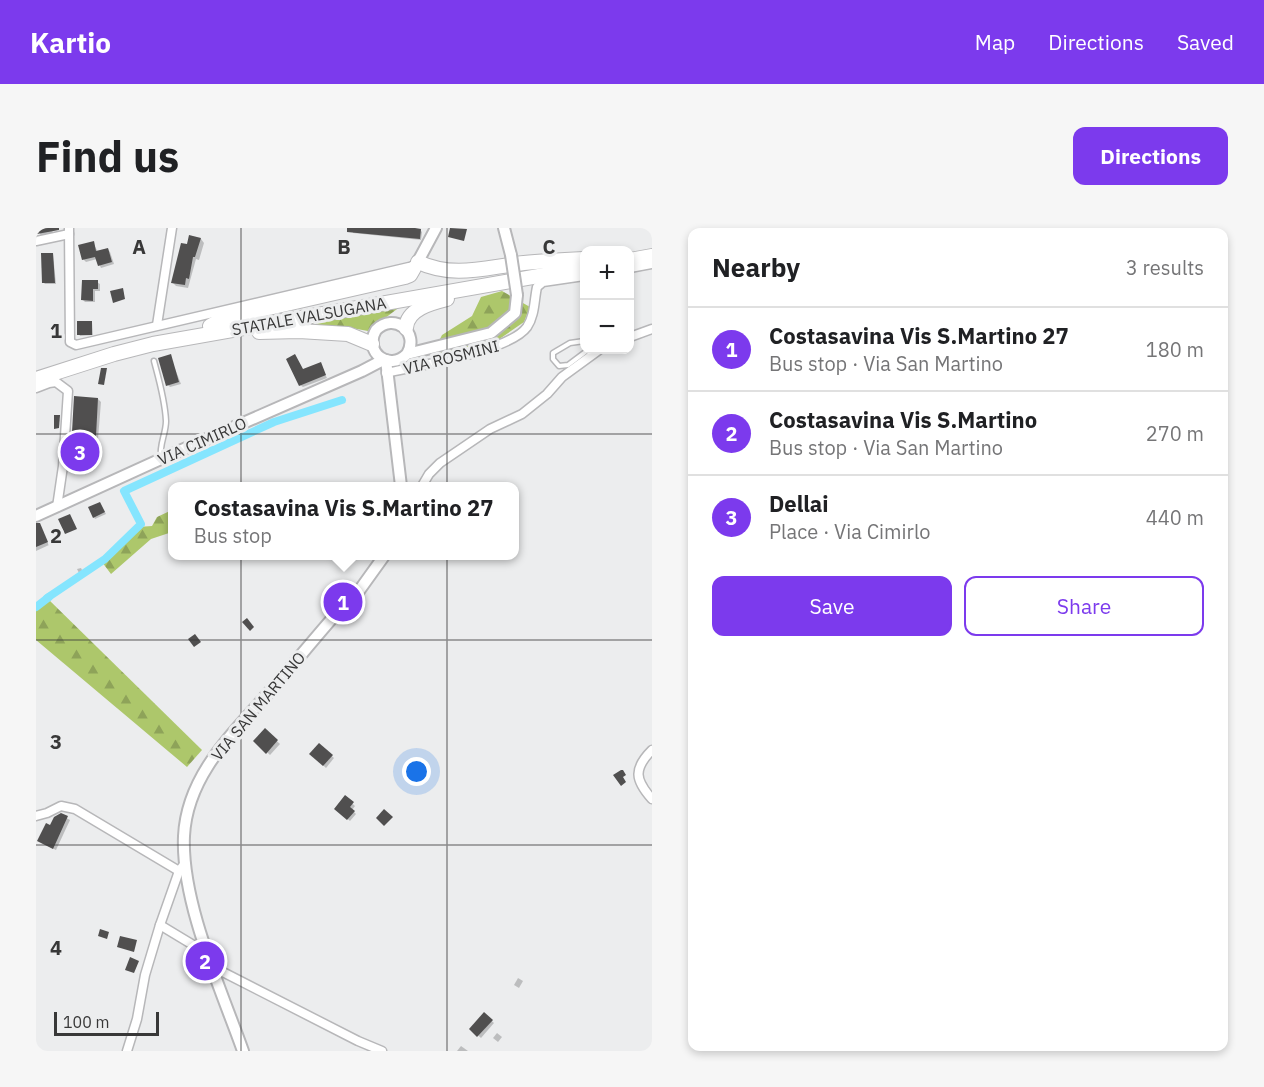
<!DOCTYPE html>
<meta charset="utf-8">
<style>
:root{--surface:#fff;--page:#f6f6f6;--text:#202124;--muted:#757577;--line:#e0e0e0;--accent:#7c3aed}
body{margin:0;font-family:"IBM Plex Sans",sans-serif;background:var(--page);color:var(--text)}
.controls{position:absolute;right:18px;top:18px;display:grid;overflow:hidden;border-radius:12px;box-shadow:0 3px 9px #0003}
.controls button{width:54px;height:54px;display:grid;place-items:center;padding:0;border:0;border-bottom:2px solid var(--line);background:var(--surface);color:var(--text);font:30px sans-serif}
.scale{position:absolute;left:18px;bottom:15px;width:105px;box-sizing:border-box;padding-left:6px;border:3px solid #383838;border-top:0;font-size:16px;line-height:21px;white-space:nowrap;color:#383838;-webkit-text-stroke:4px #ecedee;paint-order:stroke}
.you{position:absolute;left:381px;top:544px;width:21px;height:21px;margin:-15px;border:4px solid #fff;border-radius:50%;background:#1a73e8;box-shadow:0 0 0 9px #1a73e833}
.badge{display:grid;place-items:center;width:39px;height:39px;border-radius:50%;background:var(--accent);color:#fff;font-size:20px;font-weight:700}
.pin{position:absolute;translate:-50% -50%;border:3px solid #fff;box-shadow:0 2px 6px #0006}
.popup{position:absolute;left:132px;top:254px;width:351px;height:78px;box-sizing:border-box;display:grid;place-content:center;border-radius:12px;background:var(--surface);filter:drop-shadow(0 2px 4px #0005);font-size:20px;white-space:nowrap;color:var(--muted)}
.popup b{font-size:22px;color:var(--text)}
.popup::after{content:'';position:absolute;left:50%;top:100%;margin-left:-12px;border:12px solid transparent;border-top-color:var(--surface)}
.list{margin:0;padding:0;list-style:none}
h2{display:flex;justify-content:space-between;align-items:center;height:78px;margin:0;padding:0 24px;font-size:26px}
h2 small{font-size:20px;font-weight:400;color:var(--muted)}
.list li{display:grid;grid-template-columns:39px 1fr auto;gap:18px;align-items:center;box-sizing:border-box;height:84px;padding:0 24px;border-top:2px solid var(--line)}
.list b{display:block;font-size:22px;white-space:nowrap}
.list p{margin:0;font-size:20px;white-space:nowrap;color:var(--muted)}
.list em{font-size:20px;font-style:normal;color:var(--muted)}
.actions{display:flex;gap:12px;padding:18px 24px}
.actions a{flex:1;padding:14px 0;border:2px solid var(--accent);border-radius:12px;text-align:center;font-size:21px;color:var(--accent)}
.actions .main{background:var(--accent);color:#fff}
.map{position:relative;flex:none;width:616px;height:823px;overflow:hidden;border-radius:12px}
header{display:flex;align-items:center;gap:36px;box-sizing:border-box;height:84px;padding:0 30px;background:var(--accent);color:#fff}
header strong{font-size:28px}
nav{display:flex;gap:33px;margin-inline-start:auto;font-size:21px}
.intro{display:flex;align-items:center;justify-content:space-between;box-sizing:border-box;height:144px;padding:0 36px}
h1{margin:0;font-size:42px}
.button{padding:15px 27px;border-radius:12px;background:var(--accent);color:#fff;font-size:21px;font-weight:700}
main{display:flex;gap:36px;padding:0 36px}
aside{flex:1;background:var(--surface);border-radius:12px;box-shadow:0 3px 9px #0003}
.map>svg:first-child{display:block}
.forest{fill:url(#forest-firs)}
.shadow{fill:#0003}
.lines{fill:none;stroke-linecap:round;stroke-linejoin:round}
.canal{stroke:#85e5fe;stroke-width:8}
.building{fill:#504f4f}
.service-casing{stroke:#b7b7b9;stroke-width:7}
.minor-casing{stroke:#b7b7b9;stroke-width:11}
.tertiary-casing{stroke:#b7b7b9;stroke-width:14}
.trunk-casing{stroke:#b7b7b9;stroke-width:16}
.service{stroke:#fff;stroke-width:4}
.minor{stroke:#fff;stroke-width:8}
.tertiary{stroke:#fff;stroke-width:10}
.trunk{stroke:#fff;stroke-width:14}
.tertiary-bridge-casing{stroke:#b7b7b9;stroke-width:14;stroke-linecap:butt}
.tertiary-bridge{stroke:#fff;stroke-width:10}
.grid{fill:none;stroke:#383838;stroke-width:1.5;stroke-opacity:0.55}
.labels{text-anchor:middle;dominant-baseline:central;stroke-width:6;stroke-linejoin:round;paint-order:stroke}
.street-label{font-size:16px;fill:#383838;stroke:#ecedee}
.grid-label{font-size:20px;text-anchor:middle;font-weight:bold;fill:#383838;stroke:#ecedee;stroke-width:6;stroke-linejoin:round;paint-order:stroke}
</style>
<header>
<strong>Kartio</strong>
<nav><a>Map</a><a>Directions</a><a>Saved</a></nav>
</header>
<div class="intro"><h1>Find us</h1><a class="button">Directions</a></div>
<main>
<div class="map">
<svg width="616" height="823" viewBox="0 0 616 823">
<defs>
<pattern id="forest-firs" width="22" height="20" patternUnits="userSpaceOnUse" patternTransform="scale(1.5)"><rect width="22" height="20" fill="#adc76b"/><path d="M5 1l3.5 6h-7zM16 11l3.5 6h-7z" fill="#8ea359"/></pattern>
</defs>
<rect width="100%" height="100%" fill="#ecedee"/>
<g class="forest">
<polygon points="466,63 494,79 488,94 459,114 396,127 406,107 436,88 445,69"/>
<polygon points="369,75 332,103 310,99 248,97"/>
<polygon points="136,282 136,304 115,311 75,346 66,334 102,299 116,298 121,289"/>
<polygon points="11,370 166,522 151,539 0,412 0,382"/>
</g>
<g class="shadow">
<polygon points="2,0 20,0 16,1 17,5 5,8"/>
<polygon points="316,0 366,0 384,2 386,4 385,12 317,5"/>
<polygon points="154,9 165,11 168,15 163,32 160,31 152,60 140,58 136,54"/>
<polygon points="57,15 62,24 72,21 74,24 78,36 65,40 61,31 50,34 48,32 44,18"/>
<polygon points="17,26 20,56 9,56 7,54"/>
<polygon points="61,54 64,56 64,63 59,63 59,74 49,74 47,72"/>
<polygon points="56,94 57,107 44,108 43,106"/>
<polygon points="134,128 145,156 134,159 132,157"/>
<polygon points="284,136 291,150 267,159 264,157"/>
<polygon points="62,171 65,174 62,211 57,210 54,243 38,242 35,239"/>
<polygon points="64,275 70,286 59,291 58,289"/>
<polygon points="3,297 13,317 0,323 0,298"/>
<polygon points="45,340 47,344 43,345 41,341"/>
<polygon points="229,502 244,516 234,527 219,513"/>
<polygon points="283,517 298,530 290,540 275,526"/>
<polygon points="309,569 319,578 316,582 320,586 314,593 300,581"/>
<polygon points="25,587 34,592 20,622 6,615 15,599"/>
<polygon points="482,750 487,753 483,760 478,757"/>
<polygon points="448,786 458,795 445,810 435,801"/>
<polygon points="461,805 466,809 462,814 457,810"/>
<polygon points="425,818 432,823 421,823"/>
</g>
<g class="lines">
<g class="canal">
<polyline points="11,370 69,331 105,296 88,263 238,194 306,172"/>
<polyline points="0,379 13,369"/>
</g>
</g>
<g class="building">
<polygon points="0,0 23,0 23,2 1,6"/>
<polygon points="311,0 379,0 385,1 384,11 311,4"/>
<polygon points="414,0 431,1 428,13 412,9"/>
<polygon points="153,7 165,10 159,29 157,29 153,51 150,50 149,57 135,55 145,15 151,16"/>
<polygon points="58,13 60,23 72,20 76,34 62,38 59,29 46,32 42,17"/>
<polygon points="5,25 17,25 19,55 6,55"/>
<polygon points="46,52 62,52 62,61 57,61 57,73 45,72"/>
<polygon points="87,60 89,71 77,75 74,63"/>
<rect x="41" y="93" width="15" height="14"/>
<polygon points="135,126 143,154 130,158 122,130"/>
<polygon points="259,126 267,141 285,134 290,147 263,158 250,131"/>
<polygon points="65,140 71,140 68,157 62,156"/>
<polygon points="38,168 62,170 60,208 54,208 52,241 34,240"/>
<polygon points="18,187 24,187 23,200 18,201"/>
<polygon points="64,274 69,284 57,290 52,279"/>
<polygon points="34,286 41,301 29,306 22,291"/>
<polygon points="0,295 4,295 12,314 0,319"/>
<polygon points="211,390 218,399 214,403 206,394"/>
<polygon points="159,406 165,414 158,419 152,411"/>
<polygon points="229,500 242,512 230,526 217,513"/>
<polygon points="283,515 297,527 287,538 273,526"/>
<polygon points="585,542 587,542 590,547 587,549 590,554 585,558 577,547"/>
<polygon points="309,567 318,574 314,579 319,583 311,592 298,581"/>
<polygon points="348,581 357,589 348,598 340,590"/>
<polygon points="25,585 32,588 17,621 1,613 10,595 14,597 18,589"/>
<polygon points="64,701 73,704 71,711 62,708"/>
<polygon points="84,708 101,712 98,724 81,719"/>
<polygon points="94,729 103,733 98,745 89,742"/>
<polygon points="448,784 457,792 441,809 433,801"/>
</g>
<g class="lines">
<defs>
<g id="service">
<polyline points="548,113 534,115 517,125 517,131 523,138 532,137 552,122"/>
<path d="M118,133C123,152 129,172 130,193C130,206 123,216 125,230"/>
</g>
<g id="minor">
<polyline points="33,0 34,114 40,117 373,39 378,40"/>
<polyline points="0,13 33,6"/>
<polyline points="594,40 616,36"/>
<polyline points="121,97 136,0"/>
<polyline points="594,109 616,101"/>
<path d="M350,145C381,138 474,123 491,99C499,87 498,73 501,59L507,54L548,48"/>
<polyline points="0,160 13,155 20,154 32,163 27,238 21,279"/>
<polyline points="386,258 393,246 404,235 454,201 486,186 511,166 526,149 563,122"/>
<path d="M616,522C597,541 599,552 616,571"/>
<polyline points="0,588 11,585 25,578 39,581 143,643"/>
<polyline points="124,697 172,726"/>
<polyline points="177,739 322,813 346,823"/>
<polyline points="91,823 101,791 109,747 124,697 143,643 149,635"/>
</g>
<g id="tertiary">
<polyline points="468,0 475,27"/>
<polyline points="379,39 400,0"/>
<path d="M371,126C384,104 358,84 340,102C327,124 353,144 371,126L455,105L479,85L481,67"/>
<polyline points="350,132 365,258"/>
<polyline points="0,288 125,231 326,143 347,132"/>
<path d="M207,823C185,761 145,674 148,608C151,547 197,505 235,462C257,437 278,411 300,386L320,367L348,328"/>
</g>
<g id="trunk">
<polyline points="594,32 616,28"/>
<path d="M382,34C419,51 450,39 488,35C508,33 528,32 548,31"/>
<polyline points="174,98 188,90 369,49 374,47 378,40"/>
<path d="M370,100C371,81 395,75 411,71"/>
<polyline points="223,104 263,103 312,106 336,116"/>
<polyline points="0,151 78,126 117,116 548,40"/>
</g>
</defs>
<use href="#service" class="service-casing"/>
<use href="#minor" class="minor-casing"/>
<use href="#tertiary" class="tertiary-casing"/>
<use href="#trunk" class="trunk-casing"/>
<use href="#service" class="service"/>
<use href="#minor" class="minor"/>
<use href="#tertiary" class="tertiary"/>
<use href="#trunk" class="trunk"/>
<defs>
<polyline id="tertiary-bridge" points="475,27 481,67"/>
</defs>
<use href="#tertiary-bridge" class="tertiary-bridge-casing"/>
<use href="#tertiary-bridge" class="tertiary-bridge"/>
</g>
<path class="grid" d="M205,0V823M411,0V823M0,206H616M0,412H616M0,617H616"/>
<g class="labels">
<g class="street-label">
<text transform="translate(273 88) rotate(-10)">STATALE VALSUGANA</text>
<text transform="translate(415 129) rotate(-14)">VIA ROSMINI</text>
<text transform="translate(166 213) rotate(-24)">VIA CIMIRLO</text>
<text transform="translate(222 478) rotate(-50)">VIA SAN MARTINO</text>
</g>
</g>
<g class="grid-label">
<text x="103" y="26">A</text>
<text x="308" y="26">B</text>
<text x="513" y="26">C</text>
<text x="20" y="110">1</text>
<text x="20" y="315">2</text>
<text x="20" y="521">3</text>
<text x="20" y="727">4</text>
</g>
</svg>
<div class="controls">
<button>+</button>
<button>−</button>
</div>
<div class="scale">100 m</div>
<div class="you"></div>
<div class="pin badge" style="left:307px;top:374px">1</div>
<div class="popup"><b>Costasavina Vis S.Martino 27</b>Bus stop</div>
<div class="pin badge" style="left:169px;top:733px">2</div>
<div class="pin badge" style="left:44px;top:224px">3</div>
</div>
<aside>
<h2>Nearby<small>3 results</small></h2>
<ul class="list">
<li><span class="badge">1</span><div><b>Costasavina Vis S.Martino 27</b><p>Bus stop · Via San Martino</p></div><em>180 m</em></li>
<li><span class="badge">2</span><div><b>Costasavina Vis S.Martino</b><p>Bus stop · Via San Martino</p></div><em>270 m</em></li>
<li><span class="badge">3</span><div><b>Dellai</b><p>Place · Via Cimirlo</p></div><em>440 m</em></li>
</ul>
<div class="actions"><a class="main">Save</a><a>Share</a></div>
</aside>
</main>
